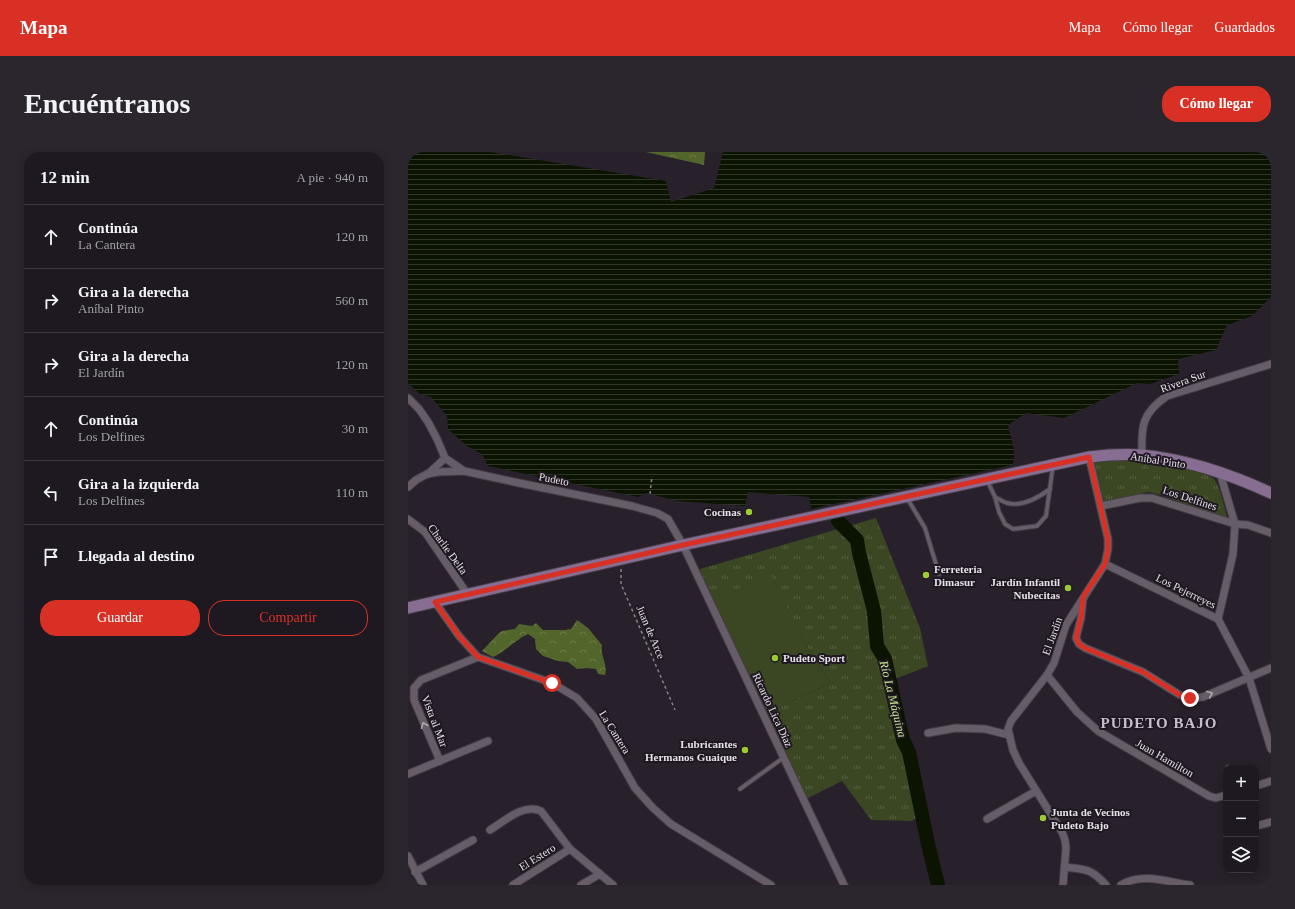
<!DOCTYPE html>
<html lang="es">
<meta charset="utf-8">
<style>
:root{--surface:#1e1920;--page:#2b262d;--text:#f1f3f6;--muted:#a1a0a5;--line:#3c383e;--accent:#d93025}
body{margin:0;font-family:"Times New Roman",serif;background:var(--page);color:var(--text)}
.controls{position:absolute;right:12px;bottom:12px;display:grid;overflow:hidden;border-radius:8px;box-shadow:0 2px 10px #0003}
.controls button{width:36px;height:36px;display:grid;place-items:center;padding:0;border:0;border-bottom:1px solid var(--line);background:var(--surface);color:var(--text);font:20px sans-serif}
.stop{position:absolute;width:12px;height:12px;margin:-9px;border:3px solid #d93025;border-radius:50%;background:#fff}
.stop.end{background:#d93025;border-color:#fff;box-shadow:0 1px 4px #0008}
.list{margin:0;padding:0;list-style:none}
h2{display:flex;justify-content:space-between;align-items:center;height:52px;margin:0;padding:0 16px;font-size:17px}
h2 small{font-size:13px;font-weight:400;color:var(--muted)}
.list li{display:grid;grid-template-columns:26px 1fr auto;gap:12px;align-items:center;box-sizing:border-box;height:64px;padding:0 16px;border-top:1px solid var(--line)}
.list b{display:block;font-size:15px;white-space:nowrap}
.list p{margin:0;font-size:13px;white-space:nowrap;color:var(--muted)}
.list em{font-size:13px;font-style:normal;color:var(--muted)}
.actions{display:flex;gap:8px;padding:12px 16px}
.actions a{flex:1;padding:9px 0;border:1px solid var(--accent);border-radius:16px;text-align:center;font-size:14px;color:var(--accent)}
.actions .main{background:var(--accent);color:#fff}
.icon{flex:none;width:22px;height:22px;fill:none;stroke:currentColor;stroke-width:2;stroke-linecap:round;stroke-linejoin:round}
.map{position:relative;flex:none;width:863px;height:733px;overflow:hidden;border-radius:16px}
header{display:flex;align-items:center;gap:24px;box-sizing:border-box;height:56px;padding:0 20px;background:var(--accent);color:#fff}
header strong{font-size:19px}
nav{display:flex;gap:22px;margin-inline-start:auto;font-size:14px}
.intro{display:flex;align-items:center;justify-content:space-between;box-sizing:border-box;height:96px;padding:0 24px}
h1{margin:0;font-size:28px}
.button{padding:10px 18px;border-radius:16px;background:var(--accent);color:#fff;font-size:14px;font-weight:700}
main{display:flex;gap:24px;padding:0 24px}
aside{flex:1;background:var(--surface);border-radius:16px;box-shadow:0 2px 10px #0003}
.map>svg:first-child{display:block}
.grass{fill:url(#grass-tufts)}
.forest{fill:url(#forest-crowns)}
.garden{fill:#3a4722}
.water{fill:url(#water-rules)}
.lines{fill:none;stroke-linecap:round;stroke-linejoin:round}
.river{stroke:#0b1400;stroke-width:14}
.service-casing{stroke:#443e47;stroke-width:5.5}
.minor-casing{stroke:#443e47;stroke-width:9}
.primary-casing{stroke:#443e47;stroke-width:13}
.path{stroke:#878189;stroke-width:1.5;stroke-dasharray:3 3;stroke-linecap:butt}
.service{stroke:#665d69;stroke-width:3.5}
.minor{stroke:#665d69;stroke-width:7}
.primary{stroke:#886d92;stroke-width:11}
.oneway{stroke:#aca6af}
.route{stroke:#d93025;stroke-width:5}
.poi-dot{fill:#9dca30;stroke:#1f1822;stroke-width:1.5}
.labels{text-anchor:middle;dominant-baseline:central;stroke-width:4;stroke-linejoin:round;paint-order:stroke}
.street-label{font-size:11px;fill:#e6e1e8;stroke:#1f1822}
.poi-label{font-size:11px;font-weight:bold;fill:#e6e1e8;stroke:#1f1822;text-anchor:end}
.water-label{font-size:12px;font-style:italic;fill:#c2e18b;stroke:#1f1822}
.district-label{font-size:15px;font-weight:bold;letter-spacing:1px;fill:#c7bdcb;stroke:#1f1822}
</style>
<header>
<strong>Mapa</strong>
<nav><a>Mapa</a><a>Cómo llegar</a><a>Guardados</a></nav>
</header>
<div class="intro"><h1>Encuéntranos</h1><a class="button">Cómo llegar</a></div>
<main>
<aside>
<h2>12 min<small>A pie · 940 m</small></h2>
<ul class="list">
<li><svg class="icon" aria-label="ahead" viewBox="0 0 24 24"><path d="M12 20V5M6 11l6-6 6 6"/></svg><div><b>Continúa</b><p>La Cantera</p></div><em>120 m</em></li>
<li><svg class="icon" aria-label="right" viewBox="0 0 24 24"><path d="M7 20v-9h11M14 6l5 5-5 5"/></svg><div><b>Gira a la derecha</b><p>Aníbal Pinto</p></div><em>560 m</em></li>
<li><svg class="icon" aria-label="right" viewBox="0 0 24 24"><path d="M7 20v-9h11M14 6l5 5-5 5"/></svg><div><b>Gira a la derecha</b><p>El Jardín</p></div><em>120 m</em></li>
<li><svg class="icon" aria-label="ahead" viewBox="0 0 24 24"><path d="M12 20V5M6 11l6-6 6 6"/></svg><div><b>Continúa</b><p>Los Delfines</p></div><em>30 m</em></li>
<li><svg class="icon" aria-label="left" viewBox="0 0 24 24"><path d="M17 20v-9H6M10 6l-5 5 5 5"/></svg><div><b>Gira a la izquierda</b><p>Los Delfines</p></div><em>110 m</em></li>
<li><svg class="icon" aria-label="arrive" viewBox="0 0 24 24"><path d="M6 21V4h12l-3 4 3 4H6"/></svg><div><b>Llegada al destino</b></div></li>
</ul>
<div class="actions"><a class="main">Guardar</a><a>Compartir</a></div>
</aside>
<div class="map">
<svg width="863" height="733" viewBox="0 0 863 733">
<defs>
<pattern id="grass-tufts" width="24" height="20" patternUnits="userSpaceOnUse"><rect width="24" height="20" fill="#3a4722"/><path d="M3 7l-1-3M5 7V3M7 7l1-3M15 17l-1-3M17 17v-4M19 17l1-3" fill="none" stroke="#566142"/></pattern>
<pattern id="forest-crowns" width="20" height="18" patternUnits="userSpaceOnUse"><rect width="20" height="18" fill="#52652b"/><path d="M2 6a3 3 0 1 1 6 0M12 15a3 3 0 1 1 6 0" fill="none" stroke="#6b7b4a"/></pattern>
<pattern id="water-rules" width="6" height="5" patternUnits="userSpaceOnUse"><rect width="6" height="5" fill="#0b1400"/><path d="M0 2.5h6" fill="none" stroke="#2f3625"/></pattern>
</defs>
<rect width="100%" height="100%" fill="#28212b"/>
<g class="grass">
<path d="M722,307C736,309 799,318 806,327C812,333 817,359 820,368L753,343L740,340L696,350L686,309Z"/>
<polygon points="468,366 512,476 520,514 487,527 519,658 504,669 463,668 434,629 394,649 353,564 422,531 391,482 300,447 292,417"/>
</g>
<g class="forest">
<polygon points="238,0 297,0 296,13"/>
<path d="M169,468L180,476L194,493C192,504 200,512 197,523L190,522L188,517L178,516L169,517L160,510L150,509L135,504L128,497L127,487L120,482C107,488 98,499 85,505L74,499L91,481L94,479L107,477L111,472L124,474L128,471L135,478H157L163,477Z"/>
</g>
<polygon class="garden" points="364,424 391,482 422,531 353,564 300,447"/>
<path class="water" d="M0,0H83L258,29L263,50L306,36L315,0H863V145L844,164L819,173L808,198L770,207L771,222L742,232L729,231L656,266L618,261L600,273C602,284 610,303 604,313L403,357L401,345L340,340L337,354L270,349L238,341L230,345L80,314L74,302L59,294L40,277L39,264L23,245L12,242L0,231Z"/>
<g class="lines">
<polyline class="river" points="430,369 449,388 451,401 466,459 469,494 477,507 495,588 501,600 520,692 530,733"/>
<defs>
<g id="service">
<polyline points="580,330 587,345 591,360 597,372 605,377 629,374 638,364 645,314"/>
<path d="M587,345C591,347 595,350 599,351C614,355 630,346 642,337"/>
<polyline points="499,346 517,376 531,422"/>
<polyline points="820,615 820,616"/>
<polyline points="332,637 375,606"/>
</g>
<g id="minor">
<polyline points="0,246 11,257 20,270 29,287 37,306 56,319"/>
<path d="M734,303C733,274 734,261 759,244L863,212"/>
<polyline points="20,322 37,306"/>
<polyline points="0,335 8,328 19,322 30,320 56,319 111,331 224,354 249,361 260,367 275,393 436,733"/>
<polyline points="693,354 732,346 744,346 827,372 840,373 863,381"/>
<polyline points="0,367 17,380 60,443"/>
<polyline points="697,412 810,467 841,526 863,597"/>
<polyline points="675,447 673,466 668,486 671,492 677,496 735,520 772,543 782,546 795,545 863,516"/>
<polyline points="27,450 51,484 70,505 144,531 169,546 188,567 227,636 245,656 263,672 363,733"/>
<polyline points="810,467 825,402 827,372 812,321"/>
<polyline points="639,523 669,560 690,579 801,644 808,646 818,643"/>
<polyline points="520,581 548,576 577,577 601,583"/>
<polyline points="32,609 6,548 6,536 13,528 70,505"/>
<polyline points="0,622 80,589"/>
<polyline points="848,634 863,629"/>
<polyline points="579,667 628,639"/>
<polyline points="848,674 863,670"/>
<path d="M82,678C97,669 115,651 133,659L162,697L205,733"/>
<polyline points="0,704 15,733"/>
<path d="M657,715C679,718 682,716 698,733"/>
<polyline points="7,720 65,688"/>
<polyline points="105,733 162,697"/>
<polyline points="173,733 192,722"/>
<polyline points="655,733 658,696 657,688 654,680 611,611 605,598 600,577 603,569 639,523 646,511 658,473 697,412 700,397 700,387 681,305"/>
<path d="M713,733C734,720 760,730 782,733"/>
</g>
<path id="primary" d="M0,456L275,393L681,305C698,303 715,302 733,303C776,307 824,323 863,341"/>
</defs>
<use href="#service" class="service-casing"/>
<use href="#minor" class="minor-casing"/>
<use href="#primary" class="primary-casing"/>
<g class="path">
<polyline points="242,342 244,324"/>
<polyline points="213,417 213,432 267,558"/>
</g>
<use href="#service" class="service"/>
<use href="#minor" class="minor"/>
<use href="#primary" class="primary"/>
</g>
<defs><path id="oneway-chevron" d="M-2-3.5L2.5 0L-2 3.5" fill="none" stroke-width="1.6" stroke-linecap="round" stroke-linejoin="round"/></defs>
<g class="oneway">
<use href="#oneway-chevron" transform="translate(802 542) rotate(-23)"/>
<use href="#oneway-chevron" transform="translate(16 573) rotate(-113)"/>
</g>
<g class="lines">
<polyline class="route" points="144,531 70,505 51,484 27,450 275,393 681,305 700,387 700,397 697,412 675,445 673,466 668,486 671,492 677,496 735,520 772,543 782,546"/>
</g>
<g class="poi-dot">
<circle cx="341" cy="360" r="4"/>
<circle cx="518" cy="423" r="4"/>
<circle cx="660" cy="436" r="4"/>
<circle cx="367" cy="506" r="4"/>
<circle cx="337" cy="598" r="4"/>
<circle cx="635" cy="666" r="4"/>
</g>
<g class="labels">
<g class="street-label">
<text transform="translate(775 229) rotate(-20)">Rivera Sur</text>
<text transform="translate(750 308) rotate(9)">Aníbal Pinto</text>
<text transform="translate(146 327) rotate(11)">Pudeto</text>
<text transform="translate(782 346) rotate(18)">Los Delfines</text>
<text transform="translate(40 397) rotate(54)">Charlie Delta</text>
<text transform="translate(778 439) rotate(26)">Los Pejerreyes</text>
<text transform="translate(243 480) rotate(67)">Juan de Arce</text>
<text transform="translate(644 484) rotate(-70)">El Jardín</text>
<text transform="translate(365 558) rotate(65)">Ricardo Lica Díaz</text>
<text transform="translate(27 569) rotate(69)">Vista al Mar</text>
<text transform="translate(207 580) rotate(58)">La Cantera</text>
<text transform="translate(757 606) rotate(30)">Juan Hamilton</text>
<text transform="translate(129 705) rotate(-32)">El Estero</text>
</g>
<g class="poi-label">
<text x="333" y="360">Cocinas</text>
<text x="526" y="417" text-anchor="start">Ferreteria<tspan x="526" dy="13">Dimasur</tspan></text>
<text x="652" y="430">Jardín Infantil<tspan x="652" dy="13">Nubecitas</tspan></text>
<text x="375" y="506" text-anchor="start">Pudeto Sport</text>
<text x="329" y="592">Lubricantes<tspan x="329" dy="13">Hermanos Guaique</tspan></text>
<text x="643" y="660" text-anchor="start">Junta de Vecinos<tspan x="643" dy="13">Pudeto Bajo</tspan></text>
</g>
<g class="water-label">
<text transform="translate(485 547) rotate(76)">Río La Máquina</text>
</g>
<g class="district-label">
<text x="751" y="571">PUDETO BAJO</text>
</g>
</g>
</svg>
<div class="controls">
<button>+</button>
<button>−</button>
<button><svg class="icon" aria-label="layers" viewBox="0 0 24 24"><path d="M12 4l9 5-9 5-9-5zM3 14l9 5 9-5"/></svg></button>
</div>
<div class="stop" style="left:144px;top:531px"></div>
<div class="stop end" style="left:782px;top:546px"></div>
</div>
</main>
